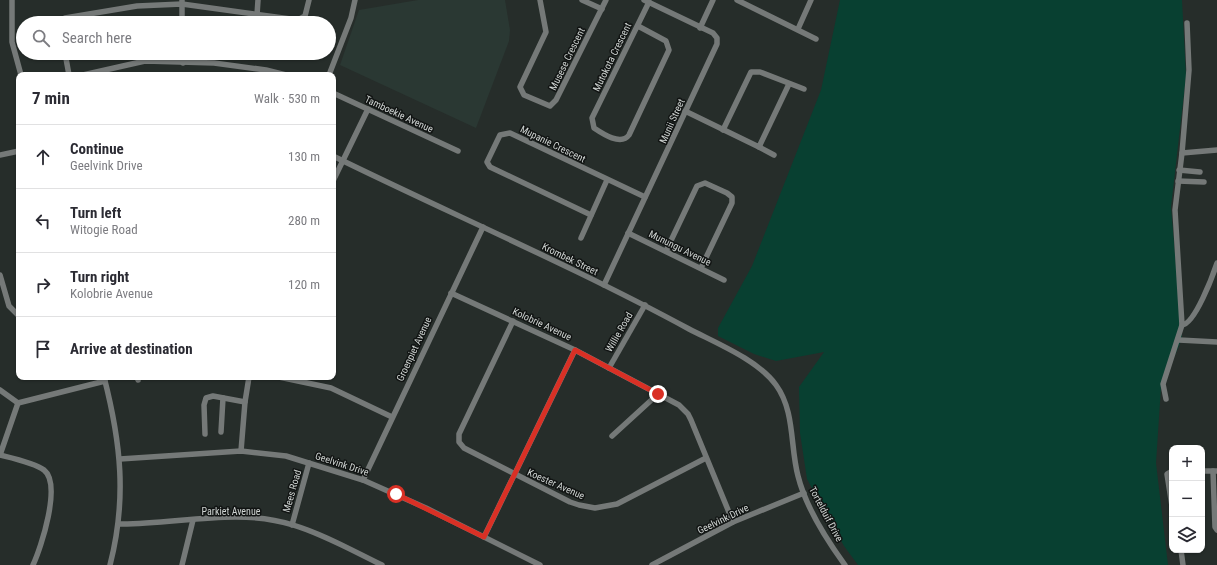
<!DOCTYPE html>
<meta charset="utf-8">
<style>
:root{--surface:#fff;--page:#f7f7f7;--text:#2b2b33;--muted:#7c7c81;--line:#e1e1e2}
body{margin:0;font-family:"Roboto Condensed",sans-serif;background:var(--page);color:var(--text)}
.controls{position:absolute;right:12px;bottom:12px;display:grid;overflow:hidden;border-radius:8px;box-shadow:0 1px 3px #0004}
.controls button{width:36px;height:36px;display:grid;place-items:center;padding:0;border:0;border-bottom:1px solid var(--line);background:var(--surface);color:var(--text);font:20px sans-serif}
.stop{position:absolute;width:12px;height:12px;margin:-9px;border:3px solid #d93025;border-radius:50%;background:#fff}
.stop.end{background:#d93025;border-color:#fff;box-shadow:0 1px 4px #0008}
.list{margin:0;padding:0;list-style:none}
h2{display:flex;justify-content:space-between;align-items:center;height:52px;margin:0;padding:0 16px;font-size:17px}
h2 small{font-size:13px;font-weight:400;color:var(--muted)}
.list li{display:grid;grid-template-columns:26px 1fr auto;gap:12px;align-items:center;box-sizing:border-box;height:64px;padding:0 16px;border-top:1px solid var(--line)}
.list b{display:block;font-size:15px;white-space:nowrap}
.list p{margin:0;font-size:13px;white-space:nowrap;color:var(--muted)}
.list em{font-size:13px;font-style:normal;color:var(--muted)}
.icon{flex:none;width:22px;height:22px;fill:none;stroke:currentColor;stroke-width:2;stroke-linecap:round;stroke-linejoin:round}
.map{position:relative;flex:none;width:1217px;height:565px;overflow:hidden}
.search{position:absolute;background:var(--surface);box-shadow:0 1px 3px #0004;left:16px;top:16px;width:320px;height:44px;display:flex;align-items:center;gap:10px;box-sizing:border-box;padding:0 14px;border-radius:22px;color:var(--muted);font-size:15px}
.panel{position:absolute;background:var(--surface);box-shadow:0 1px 3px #0004;left:16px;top:72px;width:320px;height:308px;border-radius:8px}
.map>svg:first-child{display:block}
.built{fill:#2a3833}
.green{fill:#084031}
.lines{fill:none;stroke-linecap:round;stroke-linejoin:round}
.minor{stroke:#757978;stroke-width:5.5}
.route{stroke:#d93025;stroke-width:5}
.labels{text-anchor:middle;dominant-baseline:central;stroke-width:3;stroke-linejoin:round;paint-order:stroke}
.street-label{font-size:10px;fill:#cfd4d2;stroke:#111413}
</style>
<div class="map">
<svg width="1217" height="565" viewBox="0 0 1217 565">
<rect width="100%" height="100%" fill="#262d2a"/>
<polygon class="built" points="418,0 505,0 510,30 509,41 476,128 340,65 359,10"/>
<polygon class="green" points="840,0 1182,0 1186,76 1171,207 1182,339 1161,387 1156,463 1168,565 858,565 844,546 807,479 800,433 799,387 824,352 776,361 754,354 718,336 718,328 752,266 821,90"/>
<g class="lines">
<g class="minor">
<polyline points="12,0 12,42 21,75"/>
<polyline points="182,0 182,23"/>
<polyline points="540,0 546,32 520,87 524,95 550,106 556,100 606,0"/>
<polyline points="582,0 602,9"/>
<polyline points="737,0 816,39"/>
<polyline points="257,15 258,0"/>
<polyline points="60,23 65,18 137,6 182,4 298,20 305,16 309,0"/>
<polyline points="1187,23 1189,70 1182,153 1217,150"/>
<path d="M638,26L666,41L669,50L629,135C621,146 603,134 594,128L592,118L649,2"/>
<polyline points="700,28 713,0"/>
<polyline points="798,29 811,0"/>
<polyline points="65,53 69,75"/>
<polyline points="183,53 183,63"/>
<polyline points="83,75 145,61 214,63 266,70 286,75"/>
<polyline points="329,75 351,18 355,0"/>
<polyline points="333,93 458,151"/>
<polyline points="685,111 759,147 789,84"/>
<polyline points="723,130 751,72 760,72 804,89"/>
<polyline points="759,147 774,155"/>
<path d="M1182,153L1175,210L1182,325C1195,324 1213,275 1217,263"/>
<polyline points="0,155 19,151"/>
<path d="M333,156C451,214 573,266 689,329C716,343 758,360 776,385C795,411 790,446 798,476C806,508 826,539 845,565"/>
<polyline points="1179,170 1200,172"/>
<polyline points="333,181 368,109"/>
<polyline points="1178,181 1204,182"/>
<polyline points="591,215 490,167 487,162 500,135 510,133 645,197"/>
<polyline points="628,233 724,280"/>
<polyline points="581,238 607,180"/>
<polyline points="666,251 697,186 705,183 727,193 732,197 732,203 701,268"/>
<polyline points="0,275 9,306 19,316"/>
<polyline points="604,285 717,44 717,38 713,33 644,0"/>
<polyline points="451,293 575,350 679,405 688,414 691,420 733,522"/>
<polyline points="513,321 459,434 459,442 464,448 570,502 579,505 595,508 617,504 706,458"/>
<polyline points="1179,340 1217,342"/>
<polyline points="609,368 645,305"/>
<path d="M104,377C121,443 127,499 110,565"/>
<polyline points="137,377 138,380"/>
<polyline points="279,377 331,388 392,417"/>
<polyline points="0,390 18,403"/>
<polyline points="1166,399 1163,384 1182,325"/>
<polyline points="18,403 105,381"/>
<polyline points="221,432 223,398"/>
<polyline points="205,434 204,405 206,398 213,396 245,402"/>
<polyline points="612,436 658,394"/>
<polyline points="241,451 245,402 249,377"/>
<path d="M0,455C12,458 35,463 44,470C62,484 41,548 33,565"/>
<polyline points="0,455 18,403"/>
<polyline points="120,459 241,451 286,456 363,480 426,508 540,565"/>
<polyline points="1172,471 1167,474 1172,506"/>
<polyline points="1202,471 1217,471"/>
<polyline points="1213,471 1215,527 1217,530"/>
<polyline points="363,480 483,227"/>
<path d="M119,524C175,525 237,507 293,525C323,534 353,551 382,565"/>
<polyline points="292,525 309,463"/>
<polyline points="484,537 575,350"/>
<polyline points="1181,550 1183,565"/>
<polyline points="182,565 193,520"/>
<polyline points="652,565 733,522 804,493"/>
</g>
</g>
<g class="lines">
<polyline class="route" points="396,494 484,537 575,350 658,394"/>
</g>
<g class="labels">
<g class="street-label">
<text transform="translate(612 57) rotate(-64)">Mutokota Crescent</text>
<text transform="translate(567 59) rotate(-64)">Musese Crescent</text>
<text transform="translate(399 114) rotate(25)">Tamboekie Avenue</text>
<text transform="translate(672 121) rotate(-66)">Munii Street</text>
<text transform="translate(553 144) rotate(26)">Mupanie Crescent</text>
<text transform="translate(680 248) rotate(26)">Munungu Avenue</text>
<text transform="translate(570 259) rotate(26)">Krombek Street</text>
<text transform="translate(542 324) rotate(25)">Kolobrie Avenue</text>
<text transform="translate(619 332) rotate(-60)">Willie Road</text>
<text transform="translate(414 349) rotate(-65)">Groenpiet Avenue</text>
<text transform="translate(342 464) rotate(18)">Geelvink Drive</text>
<text transform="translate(556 484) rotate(24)">Koester Avenue</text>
<text transform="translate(292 491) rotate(-74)">Mees Road</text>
<text x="231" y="511">Parkiet Avenue</text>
<text transform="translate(826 514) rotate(62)">Tortelduif Drive</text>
<text transform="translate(723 519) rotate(-26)">Geelvink Drive</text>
</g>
</g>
</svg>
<div class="controls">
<button>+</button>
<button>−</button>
<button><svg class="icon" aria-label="layers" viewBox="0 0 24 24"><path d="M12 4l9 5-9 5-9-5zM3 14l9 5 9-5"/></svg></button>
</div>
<div class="stop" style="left:396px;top:494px"></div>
<div class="stop end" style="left:658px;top:394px"></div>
<div class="search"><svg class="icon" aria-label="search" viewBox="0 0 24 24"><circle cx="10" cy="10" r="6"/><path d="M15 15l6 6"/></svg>Search here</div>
<section class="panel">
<h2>7 min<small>Walk · 530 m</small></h2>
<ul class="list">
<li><svg class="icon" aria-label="ahead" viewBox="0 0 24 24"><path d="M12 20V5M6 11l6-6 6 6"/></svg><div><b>Continue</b><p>Geelvink Drive</p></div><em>130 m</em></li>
<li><svg class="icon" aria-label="left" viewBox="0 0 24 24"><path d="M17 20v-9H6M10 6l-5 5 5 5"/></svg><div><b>Turn left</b><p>Witogie Road</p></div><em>280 m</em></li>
<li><svg class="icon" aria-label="right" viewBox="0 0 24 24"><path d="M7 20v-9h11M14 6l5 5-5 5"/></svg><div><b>Turn right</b><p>Kolobrie Avenue</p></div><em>120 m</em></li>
<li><svg class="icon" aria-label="arrive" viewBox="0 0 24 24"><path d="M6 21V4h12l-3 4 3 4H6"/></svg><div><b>Arrive at destination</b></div></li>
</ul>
</section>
</div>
